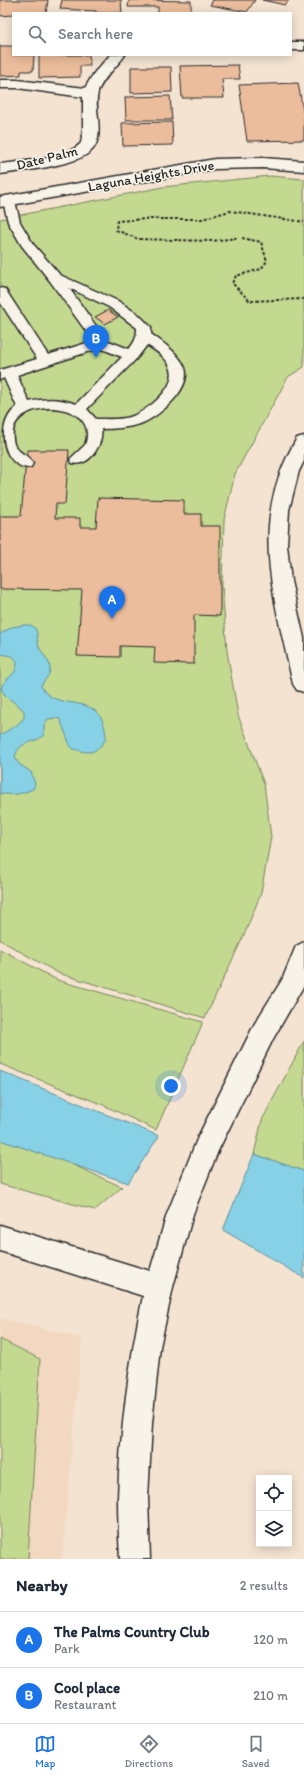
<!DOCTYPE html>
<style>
:root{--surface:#fff;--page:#f2f2f3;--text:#1f2937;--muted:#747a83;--line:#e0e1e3;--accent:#1a73e8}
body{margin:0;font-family:Itim,sans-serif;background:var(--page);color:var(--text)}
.controls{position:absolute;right:12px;bottom:12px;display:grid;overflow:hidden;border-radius:0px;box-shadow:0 2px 10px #0003}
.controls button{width:36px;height:36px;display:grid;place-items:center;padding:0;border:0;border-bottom:1px solid var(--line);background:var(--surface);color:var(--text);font:20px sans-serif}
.you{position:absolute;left:171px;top:1086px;width:14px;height:14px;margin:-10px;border:3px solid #fff;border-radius:50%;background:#1a73e8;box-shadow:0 0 0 6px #1a73e833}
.badge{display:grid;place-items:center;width:26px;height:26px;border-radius:50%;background:var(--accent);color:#fff;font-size:13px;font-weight:700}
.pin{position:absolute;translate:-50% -33px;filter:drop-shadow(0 1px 2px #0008)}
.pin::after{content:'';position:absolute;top:21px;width:14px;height:12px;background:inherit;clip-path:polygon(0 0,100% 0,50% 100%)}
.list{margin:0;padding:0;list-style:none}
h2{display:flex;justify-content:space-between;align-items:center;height:52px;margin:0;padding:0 16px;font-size:17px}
h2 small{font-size:13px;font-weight:400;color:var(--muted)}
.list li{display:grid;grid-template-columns:26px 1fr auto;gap:12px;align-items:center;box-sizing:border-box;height:56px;padding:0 16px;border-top:1px solid var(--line)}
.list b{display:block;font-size:15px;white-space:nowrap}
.list p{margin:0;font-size:13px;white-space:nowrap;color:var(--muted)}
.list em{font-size:13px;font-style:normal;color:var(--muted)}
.icon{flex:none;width:22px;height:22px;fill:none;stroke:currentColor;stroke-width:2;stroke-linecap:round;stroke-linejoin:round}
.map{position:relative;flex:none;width:304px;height:1559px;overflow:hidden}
.search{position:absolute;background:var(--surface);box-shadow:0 2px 10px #0003;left:12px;right:12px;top:12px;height:44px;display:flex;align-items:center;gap:10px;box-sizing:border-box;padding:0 14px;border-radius:0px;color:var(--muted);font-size:15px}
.sheet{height:164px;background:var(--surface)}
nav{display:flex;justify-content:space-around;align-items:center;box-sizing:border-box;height:56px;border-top:1px solid var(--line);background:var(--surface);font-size:11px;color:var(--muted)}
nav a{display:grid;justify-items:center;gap:2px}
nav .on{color:var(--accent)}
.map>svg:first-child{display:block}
.built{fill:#f2d8c1}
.green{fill:#c3d98f;stroke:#77825d}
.water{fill:#86d1e6;stroke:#628f9b}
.building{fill:#ecbd9c;stroke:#2b2b2b}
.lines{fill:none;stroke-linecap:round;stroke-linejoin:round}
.lane-casing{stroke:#2b2b2b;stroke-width:3}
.street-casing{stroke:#2b2b2b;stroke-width:3}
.path{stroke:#2b2b2b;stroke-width:2;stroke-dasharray:3 2;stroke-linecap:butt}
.lane{fill:#f7f3e8;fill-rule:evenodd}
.street{fill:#f7f3e8;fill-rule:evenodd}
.labels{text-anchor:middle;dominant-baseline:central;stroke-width:3.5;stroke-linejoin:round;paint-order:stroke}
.far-street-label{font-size:14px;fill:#2b2b2b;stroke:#f7f3e8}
</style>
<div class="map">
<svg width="304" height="1559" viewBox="0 0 304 1559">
<rect width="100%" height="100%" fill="#f4e3d1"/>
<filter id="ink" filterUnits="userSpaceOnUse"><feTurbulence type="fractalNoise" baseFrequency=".025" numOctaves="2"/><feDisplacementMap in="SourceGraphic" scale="8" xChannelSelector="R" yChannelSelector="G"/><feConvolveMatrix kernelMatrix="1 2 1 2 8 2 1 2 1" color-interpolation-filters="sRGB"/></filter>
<g filter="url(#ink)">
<polygon class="built" points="0,1318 82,1338 62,1559 0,1559"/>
<g class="green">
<polygon points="270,176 304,179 304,367 288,377 235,474 224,520 222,586 227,651 238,715 264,784 271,837 261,893 245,933 205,1018 58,973 0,940 0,219 163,187"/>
<polygon points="0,949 57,980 203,1022 156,1130 101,1104 0,1064"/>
<polygon points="304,1041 304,1172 254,1154 262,1120"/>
<polygon points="0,1138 47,1153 122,1187 95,1210 0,1184"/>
<polygon points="0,1339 40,1359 28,1559 0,1559"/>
</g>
<g class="water">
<path d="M23,625C27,625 31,624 35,628C38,632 37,641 39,647C42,654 51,661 50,670C50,676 43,681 41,686C56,716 104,686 106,739C95,755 89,754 71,748L60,719L55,718L48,719L44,725V735C32,746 19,739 15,758L19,764L31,772L35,784L33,789C22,794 12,796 0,793V735L17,725L24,718V711C17,702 4,699 1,688C6,675 17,678 17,661L12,656L0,654V634L12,627Z"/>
<polygon points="0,1071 159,1136 128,1183 0,1140"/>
<polygon points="254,1154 304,1171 304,1278 223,1230"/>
</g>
<g class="building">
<polygon points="0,0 48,0 46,13 13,13 13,15 0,16"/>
<polygon points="62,0 121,0 122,13 96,13 96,11 60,9"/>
<polygon points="129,0 191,1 191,13 158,13 158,7 128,7"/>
<polygon points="213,0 255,0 247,12 210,5"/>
<polygon points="262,0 289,0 285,5"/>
<polygon points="0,46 13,46 13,55 34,55 33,71 21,71 21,75 0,76"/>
<polygon points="39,55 89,55 90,66 80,66 80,77 39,78"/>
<polygon points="238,65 240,79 222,79 224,98 182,98 180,66"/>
<polygon points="131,67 171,67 172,92 131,93"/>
<polygon points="298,83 304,116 304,140 247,141 239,85"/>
<polygon points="170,96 172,120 126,120 125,97"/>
<polygon points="172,122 173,145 123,146 122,123"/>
<polygon points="108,310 118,317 105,324 95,317"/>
<polygon points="27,450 69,450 65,504 56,504 55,518 80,518 80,527 96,527 98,498 184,500 184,514 201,514 201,526 220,526 220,616 194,615 194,664 154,663 155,647 120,646 120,657 77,656 82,590 0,589 0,516 21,516"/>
</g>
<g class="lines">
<defs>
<path id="lane" d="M9,197L13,198L15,201L20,222L33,244L60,275L118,301L139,315L151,327V334C163,343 179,353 185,368C192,390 157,418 140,424C127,428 114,429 101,429C104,444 89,468 72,463L70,459L85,445C103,397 0,395 14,444C17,453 29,455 33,463L31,467C24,469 20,466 14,462C0,448 0,419 17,407L4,378L0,380V370L37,359L0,302V288L5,289L48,355L93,341L50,281L22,246L8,222L3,201L5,198ZM69,288L109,307L137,328C137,337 135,342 129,349L106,340ZM147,345C156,351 168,358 171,369C177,388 146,412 130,417C120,420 107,419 96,419L87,409L137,358ZM100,348L122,357L76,404C60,398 45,398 29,402L17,375Z"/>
<g id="street">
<rect x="291" y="42" width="13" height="8"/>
<path d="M110,55H125C117,67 103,77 98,92C94,107 101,123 98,138C97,142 95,148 91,151C76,166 21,171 0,174V164C22,161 66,160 81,143L83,129V97L17,88H0V80H17L85,88L94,73Z"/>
<polygon points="263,158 304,161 304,171 263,168 215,169 0,207 0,197 215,159"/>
<path d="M304,436V461L299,471L289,510L287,545L291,581L304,638V692L297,690L293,684C274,595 247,522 297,438Z"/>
<path d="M304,942V985L273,1039L218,1151L193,1214L173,1287L160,1347L152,1423L148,1498L150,1559H120C119,1539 118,1518 118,1498C120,1430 129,1362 143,1296L0,1251V1225L150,1271L167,1214L198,1137L255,1023L282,980L296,946Z"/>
</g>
</defs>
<use href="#lane" class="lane-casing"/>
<use href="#street" class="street-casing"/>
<g class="path">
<polyline points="237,238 211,241 138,239 116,230 117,221 146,219 202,219 230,211 304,222"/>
<polyline points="242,238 261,242 267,261 261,269 236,276 232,283 250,301 304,299"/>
</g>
<use href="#lane" class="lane"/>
<use href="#street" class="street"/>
</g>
</g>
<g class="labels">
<g class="far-street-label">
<text transform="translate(47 158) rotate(-14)">Date Palm</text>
<text transform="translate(151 176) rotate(-10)">Laguna Heights Drive</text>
</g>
</g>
</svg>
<div class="controls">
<button><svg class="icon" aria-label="locate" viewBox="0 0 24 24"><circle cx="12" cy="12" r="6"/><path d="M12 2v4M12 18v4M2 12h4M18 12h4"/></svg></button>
<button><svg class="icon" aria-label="layers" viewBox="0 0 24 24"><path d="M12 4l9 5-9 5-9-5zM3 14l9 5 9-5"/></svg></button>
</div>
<div class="you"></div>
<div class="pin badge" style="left:112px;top:619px">A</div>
<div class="pin badge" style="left:96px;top:358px">B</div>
<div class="search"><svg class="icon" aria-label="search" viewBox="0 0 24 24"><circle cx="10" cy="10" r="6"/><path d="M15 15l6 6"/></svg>Search here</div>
</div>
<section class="sheet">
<h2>Nearby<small>2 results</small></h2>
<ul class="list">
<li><span class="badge">A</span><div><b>The Palms Country Club</b><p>Park</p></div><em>120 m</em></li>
<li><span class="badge">B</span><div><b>Cool place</b><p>Restaurant</p></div><em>210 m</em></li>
</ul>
</section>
<nav>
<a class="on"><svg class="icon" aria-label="map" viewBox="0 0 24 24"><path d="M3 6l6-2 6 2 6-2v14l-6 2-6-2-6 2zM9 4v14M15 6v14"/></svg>Map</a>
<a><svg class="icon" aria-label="directions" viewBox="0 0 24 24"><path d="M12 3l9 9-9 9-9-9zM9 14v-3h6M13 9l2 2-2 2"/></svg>Directions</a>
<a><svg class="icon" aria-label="saved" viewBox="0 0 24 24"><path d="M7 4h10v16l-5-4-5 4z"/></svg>Saved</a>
</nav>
